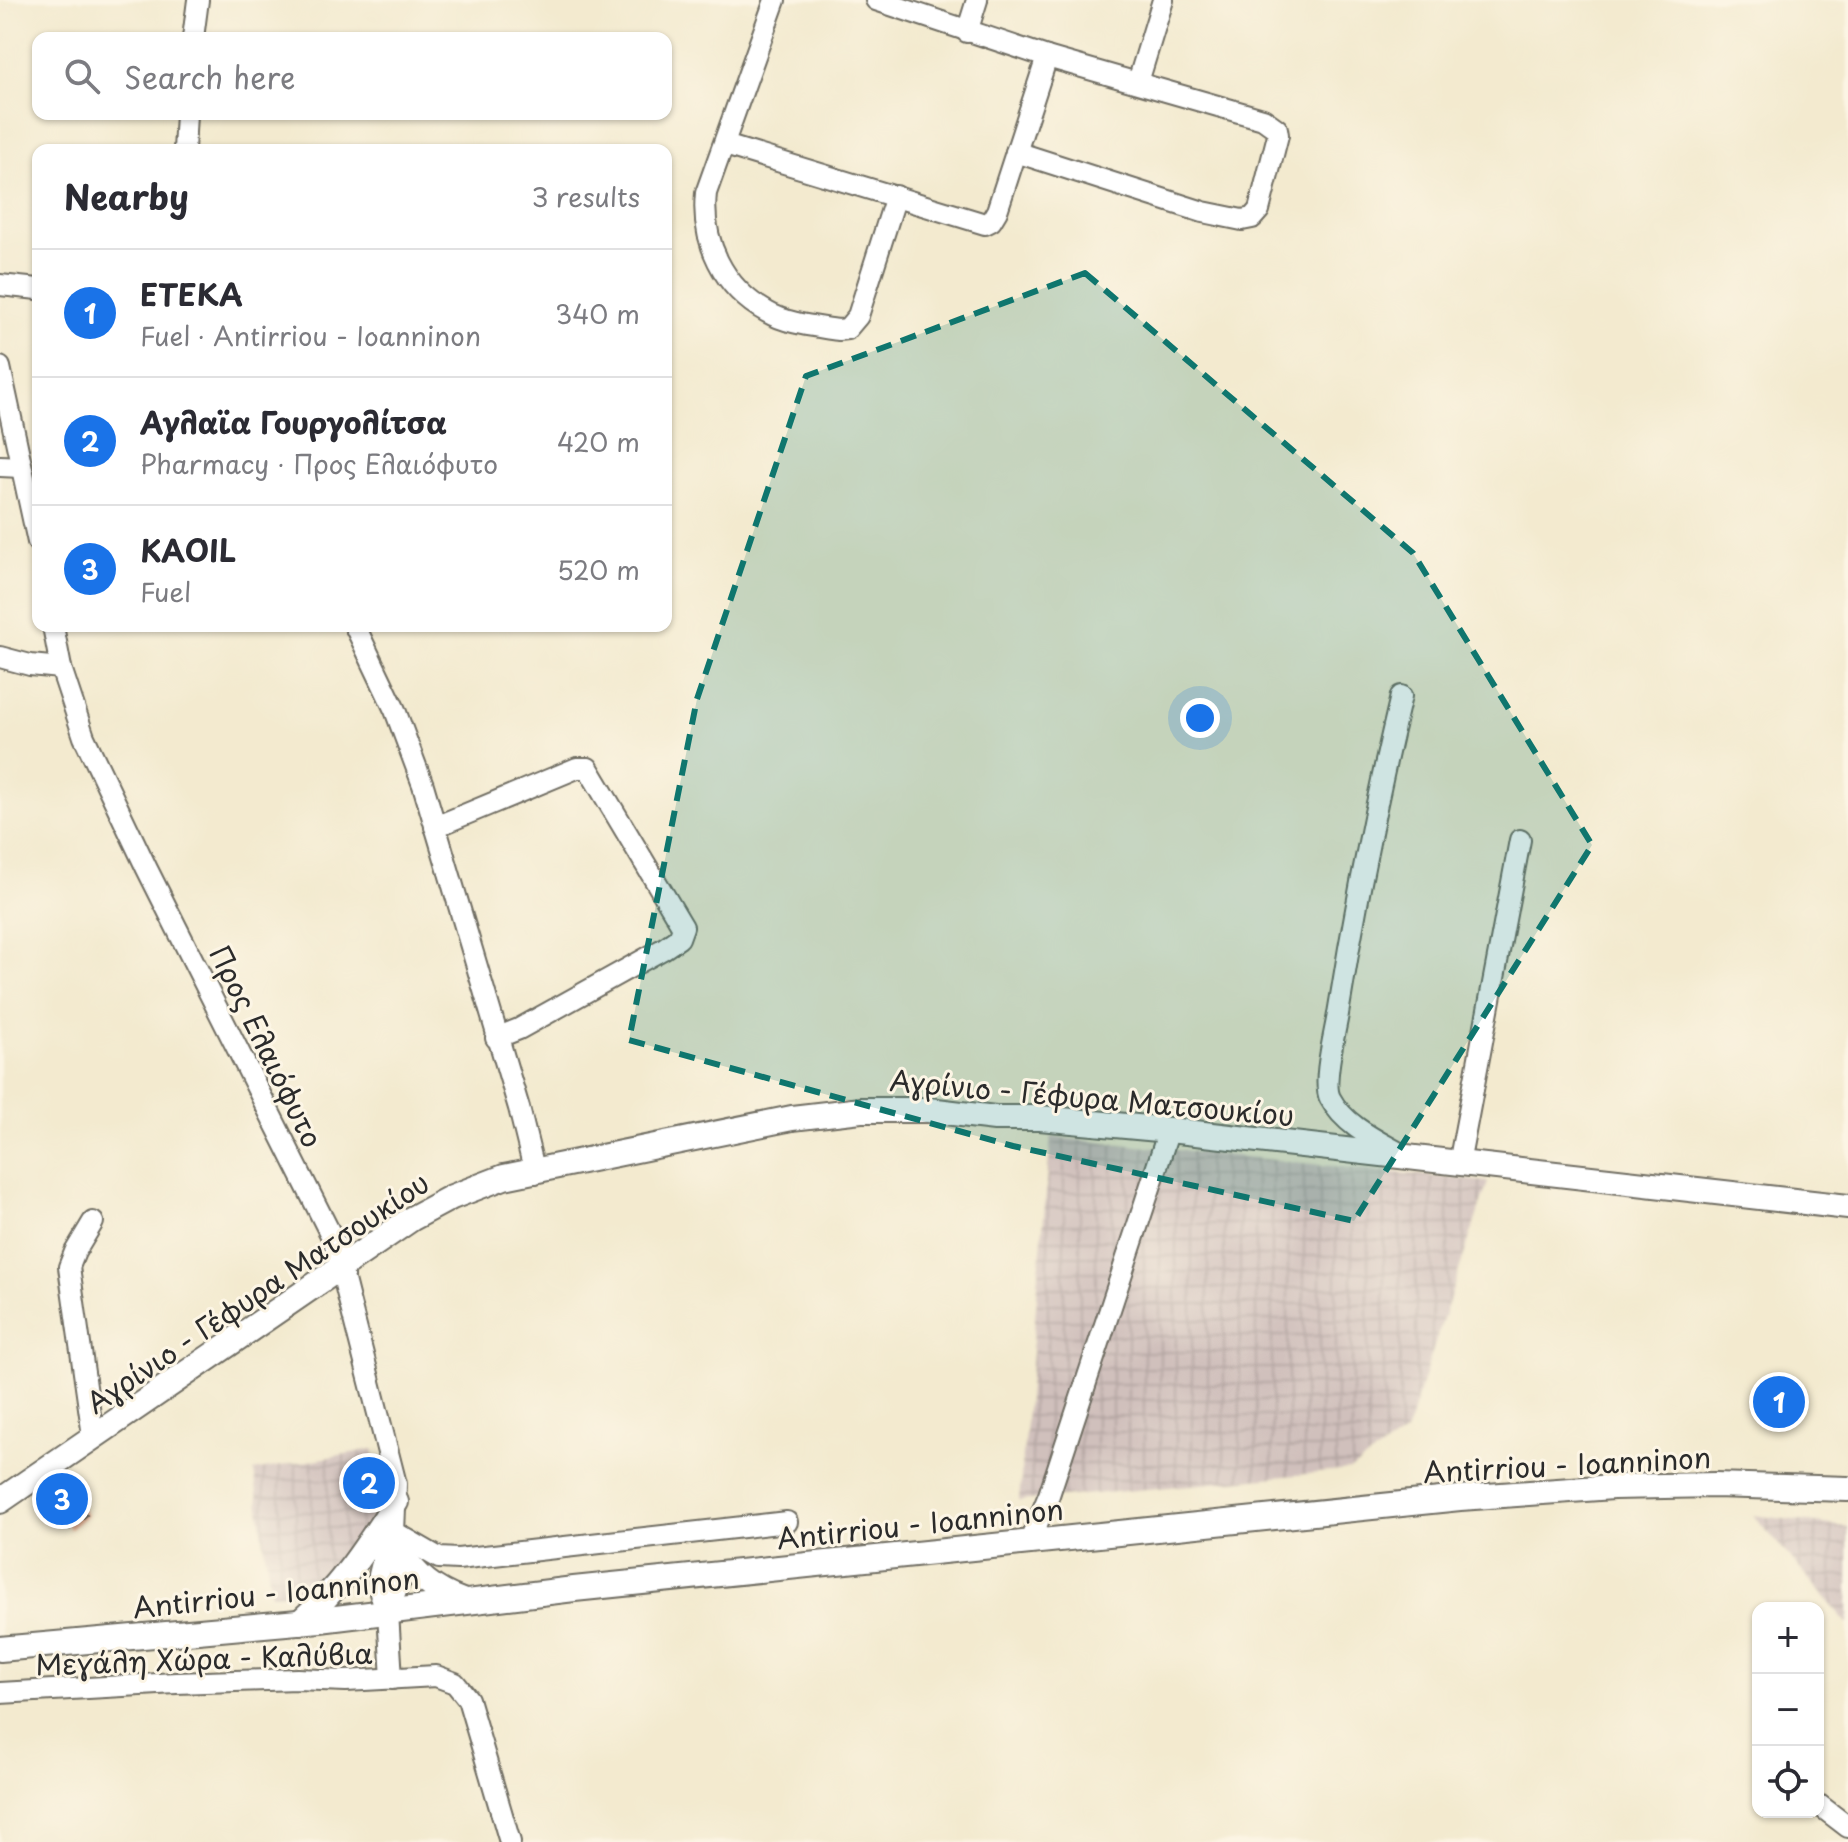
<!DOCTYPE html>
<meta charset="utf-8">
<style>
:root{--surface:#fff;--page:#f7f7f7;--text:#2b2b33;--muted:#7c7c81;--line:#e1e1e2;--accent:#1a73e8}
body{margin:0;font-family:"Playpen Sans",sans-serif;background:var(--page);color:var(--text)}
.controls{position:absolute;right:24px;bottom:24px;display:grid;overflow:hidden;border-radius:16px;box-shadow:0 2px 6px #0004}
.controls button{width:72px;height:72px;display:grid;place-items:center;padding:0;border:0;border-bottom:2px solid var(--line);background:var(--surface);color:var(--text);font:40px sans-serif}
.you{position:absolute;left:1200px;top:718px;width:28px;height:28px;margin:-20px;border:6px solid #fff;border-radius:50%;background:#1a73e8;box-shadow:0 0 0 12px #1a73e833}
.badge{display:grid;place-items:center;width:52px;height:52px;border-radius:50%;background:var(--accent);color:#fff;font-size:26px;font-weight:700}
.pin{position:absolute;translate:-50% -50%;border:4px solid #fff;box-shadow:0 2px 8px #0006}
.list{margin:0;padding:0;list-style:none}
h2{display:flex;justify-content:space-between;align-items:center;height:104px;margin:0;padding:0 32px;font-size:34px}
h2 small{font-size:26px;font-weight:400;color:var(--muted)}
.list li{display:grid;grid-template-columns:52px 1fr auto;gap:24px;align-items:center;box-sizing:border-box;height:128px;padding:0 32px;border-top:2px solid var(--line)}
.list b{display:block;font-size:30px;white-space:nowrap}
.list p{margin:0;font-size:26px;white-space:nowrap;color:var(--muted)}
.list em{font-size:26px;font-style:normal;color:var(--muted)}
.icon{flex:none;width:44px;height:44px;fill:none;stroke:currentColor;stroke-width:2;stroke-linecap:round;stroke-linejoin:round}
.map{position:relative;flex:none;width:1848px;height:1842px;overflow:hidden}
.search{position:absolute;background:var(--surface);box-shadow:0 2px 6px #0004;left:32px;top:32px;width:640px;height:88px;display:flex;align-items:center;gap:20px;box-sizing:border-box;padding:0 28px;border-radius:16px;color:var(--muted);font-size:30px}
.panel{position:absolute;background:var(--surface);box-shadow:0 2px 6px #0004;left:32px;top:144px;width:640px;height:488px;border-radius:16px}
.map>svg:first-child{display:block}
.industrial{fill:url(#industrial-grid)}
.building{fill:#edaa87}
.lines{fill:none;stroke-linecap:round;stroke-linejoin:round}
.minor-casing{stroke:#716e64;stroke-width:24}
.major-casing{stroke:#716e64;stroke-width:28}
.minor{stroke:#fff;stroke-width:20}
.major{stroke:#fff;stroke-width:24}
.marked{fill:#0f766e;fill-opacity:0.2;stroke:#0f766e;stroke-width:6;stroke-dasharray:16 10;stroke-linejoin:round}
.labels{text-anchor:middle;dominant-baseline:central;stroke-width:6;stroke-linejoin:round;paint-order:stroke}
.street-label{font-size:28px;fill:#2b2b2b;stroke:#fcf5e5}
</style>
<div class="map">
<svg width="1848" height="1842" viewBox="0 0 1848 1842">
<defs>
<pattern id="industrial-grid" width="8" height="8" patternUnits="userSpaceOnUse" patternTransform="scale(2)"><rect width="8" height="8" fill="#d0c0bc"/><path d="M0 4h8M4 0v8" fill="none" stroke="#b3a5a2"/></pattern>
</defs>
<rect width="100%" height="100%" fill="#fcf5e5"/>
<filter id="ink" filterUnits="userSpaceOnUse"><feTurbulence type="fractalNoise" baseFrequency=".0125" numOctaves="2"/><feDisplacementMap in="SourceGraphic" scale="16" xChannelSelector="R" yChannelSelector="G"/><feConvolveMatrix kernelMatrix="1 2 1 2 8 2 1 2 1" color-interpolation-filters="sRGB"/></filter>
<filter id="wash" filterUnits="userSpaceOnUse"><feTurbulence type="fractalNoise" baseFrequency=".006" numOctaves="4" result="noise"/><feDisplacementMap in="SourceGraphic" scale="32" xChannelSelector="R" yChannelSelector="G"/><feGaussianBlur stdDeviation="1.8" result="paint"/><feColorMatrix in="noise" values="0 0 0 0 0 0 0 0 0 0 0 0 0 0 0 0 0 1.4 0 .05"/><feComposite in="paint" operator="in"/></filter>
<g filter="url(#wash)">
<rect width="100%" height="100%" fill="#f3eacf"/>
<g class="industrial">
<polygon points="1051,1137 1488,1182 1406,1432 1350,1470 1019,1501"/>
<polygon points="373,1449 385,1500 323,1590 271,1594 254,1471"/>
<polygon points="1753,1515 1848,1527 1848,1624"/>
</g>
<g id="blocks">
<g class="building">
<polygon points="1789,1380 1789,1408 1765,1408 1765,1381"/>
<polygon points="65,1488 87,1515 70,1529 48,1501"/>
</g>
</g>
</g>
<g filter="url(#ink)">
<use href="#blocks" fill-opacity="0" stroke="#716e64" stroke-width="2"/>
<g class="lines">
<defs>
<g id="minor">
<path d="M775,0L706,193C701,241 723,288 767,312C787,324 815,326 838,330L847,329L858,316L896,196"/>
<polyline points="876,0 1047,57 1263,119 1277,129 1278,135 1259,210 1252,218 1242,220 1203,212 1016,152"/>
<polyline points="967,32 977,0"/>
<polyline points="193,38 198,0"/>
<polyline points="1138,82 1163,0"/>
<polyline points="725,145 985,224 991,221 997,211 1047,57"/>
<polyline points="184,150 186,114"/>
<polyline points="0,285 38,289"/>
<polyline points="0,367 38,542"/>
<polyline points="0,466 21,467"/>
<polyline points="53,626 61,668 84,737 147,869 334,1241 396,1484 394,1532 399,1551 400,1581 388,1612"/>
<polyline points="355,626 395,710 423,785 519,1108 535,1173"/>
<polyline points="0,657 30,665 61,668"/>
<path d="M1401,696C1376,801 1355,907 1338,1014C1335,1033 1322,1082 1330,1098C1344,1125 1376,1140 1401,1154"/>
<polyline points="435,827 577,768 588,768 683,927 679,938 663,949 519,1029 496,1038"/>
<polyline points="1459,1164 1520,840"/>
<polyline points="93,1436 69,1267 75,1252 93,1222"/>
<polyline points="394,1532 439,1558 458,1559 787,1522"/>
<polyline points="1030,1541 1049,1495 1169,1130"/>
<polyline points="392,1679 388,1612 380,1593 379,1575 386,1546 394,1532"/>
<polyline points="0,1693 176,1683 297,1679 346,1681 436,1676 455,1683 468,1699 510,1842"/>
<polyline points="1818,1804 1848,1827"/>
</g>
<g id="major">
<polyline points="0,1501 411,1219 452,1197 504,1177 792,1118 861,1110 928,1110 995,1118 1040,1118 1169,1130 1848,1207"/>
<path d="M399,1551C416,1576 434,1591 462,1601"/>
<path d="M300,1622C343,1585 365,1549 396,1502"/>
<polyline points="0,1649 320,1620 574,1589 1460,1498 1613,1487 1715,1485 1848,1489"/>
</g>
</defs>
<use href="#minor" class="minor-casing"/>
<use href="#major" class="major-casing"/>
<use href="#minor" class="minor"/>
<use href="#major" class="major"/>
</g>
</g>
<path class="marked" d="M1085,273L1413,553L1592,845L1354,1221L1013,1146L629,1040L697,699L806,376Z"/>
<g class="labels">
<g class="street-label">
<text transform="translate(267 1046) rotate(64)">Προς Ελαιόφυτο</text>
<text transform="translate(1092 1097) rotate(5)">Αγρίνιο - Γέφυρα Ματσουκίου</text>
<text transform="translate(257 1292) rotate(-34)">Αγρίνιο - Γέφυρα Ματσουκίου</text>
<text transform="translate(1567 1464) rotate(-3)">Antirriou - Ioanninon</text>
<text transform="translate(920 1523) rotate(-6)">Antirriou - Ioanninon</text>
<text transform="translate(276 1592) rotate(-6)">Antirriou - Ioanninon</text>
<text transform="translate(204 1658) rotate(-2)">Μεγάλη Χώρα - Καλύβια</text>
</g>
</g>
</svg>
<div class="controls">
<button>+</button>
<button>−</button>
<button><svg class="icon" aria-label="locate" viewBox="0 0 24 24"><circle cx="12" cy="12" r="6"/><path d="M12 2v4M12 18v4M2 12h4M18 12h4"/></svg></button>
</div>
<div class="you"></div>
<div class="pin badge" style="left:1779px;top:1402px">1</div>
<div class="pin badge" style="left:369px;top:1483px">2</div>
<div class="pin badge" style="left:62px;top:1499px">3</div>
<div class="search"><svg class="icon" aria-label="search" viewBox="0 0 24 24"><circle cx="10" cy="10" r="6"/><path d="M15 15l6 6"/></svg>Search here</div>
<section class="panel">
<h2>Nearby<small>3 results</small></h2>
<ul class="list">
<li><span class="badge">1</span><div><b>ΕΤΕΚΑ</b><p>Fuel · Antirriou - Ioanninon</p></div><em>340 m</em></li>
<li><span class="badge">2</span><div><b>Αγλαϊα Γουργολίτσα</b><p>Pharmacy · Προς Ελαιόφυτο</p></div><em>420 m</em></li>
<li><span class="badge">3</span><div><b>KAOIL</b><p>Fuel</p></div><em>520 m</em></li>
</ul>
</section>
</div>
